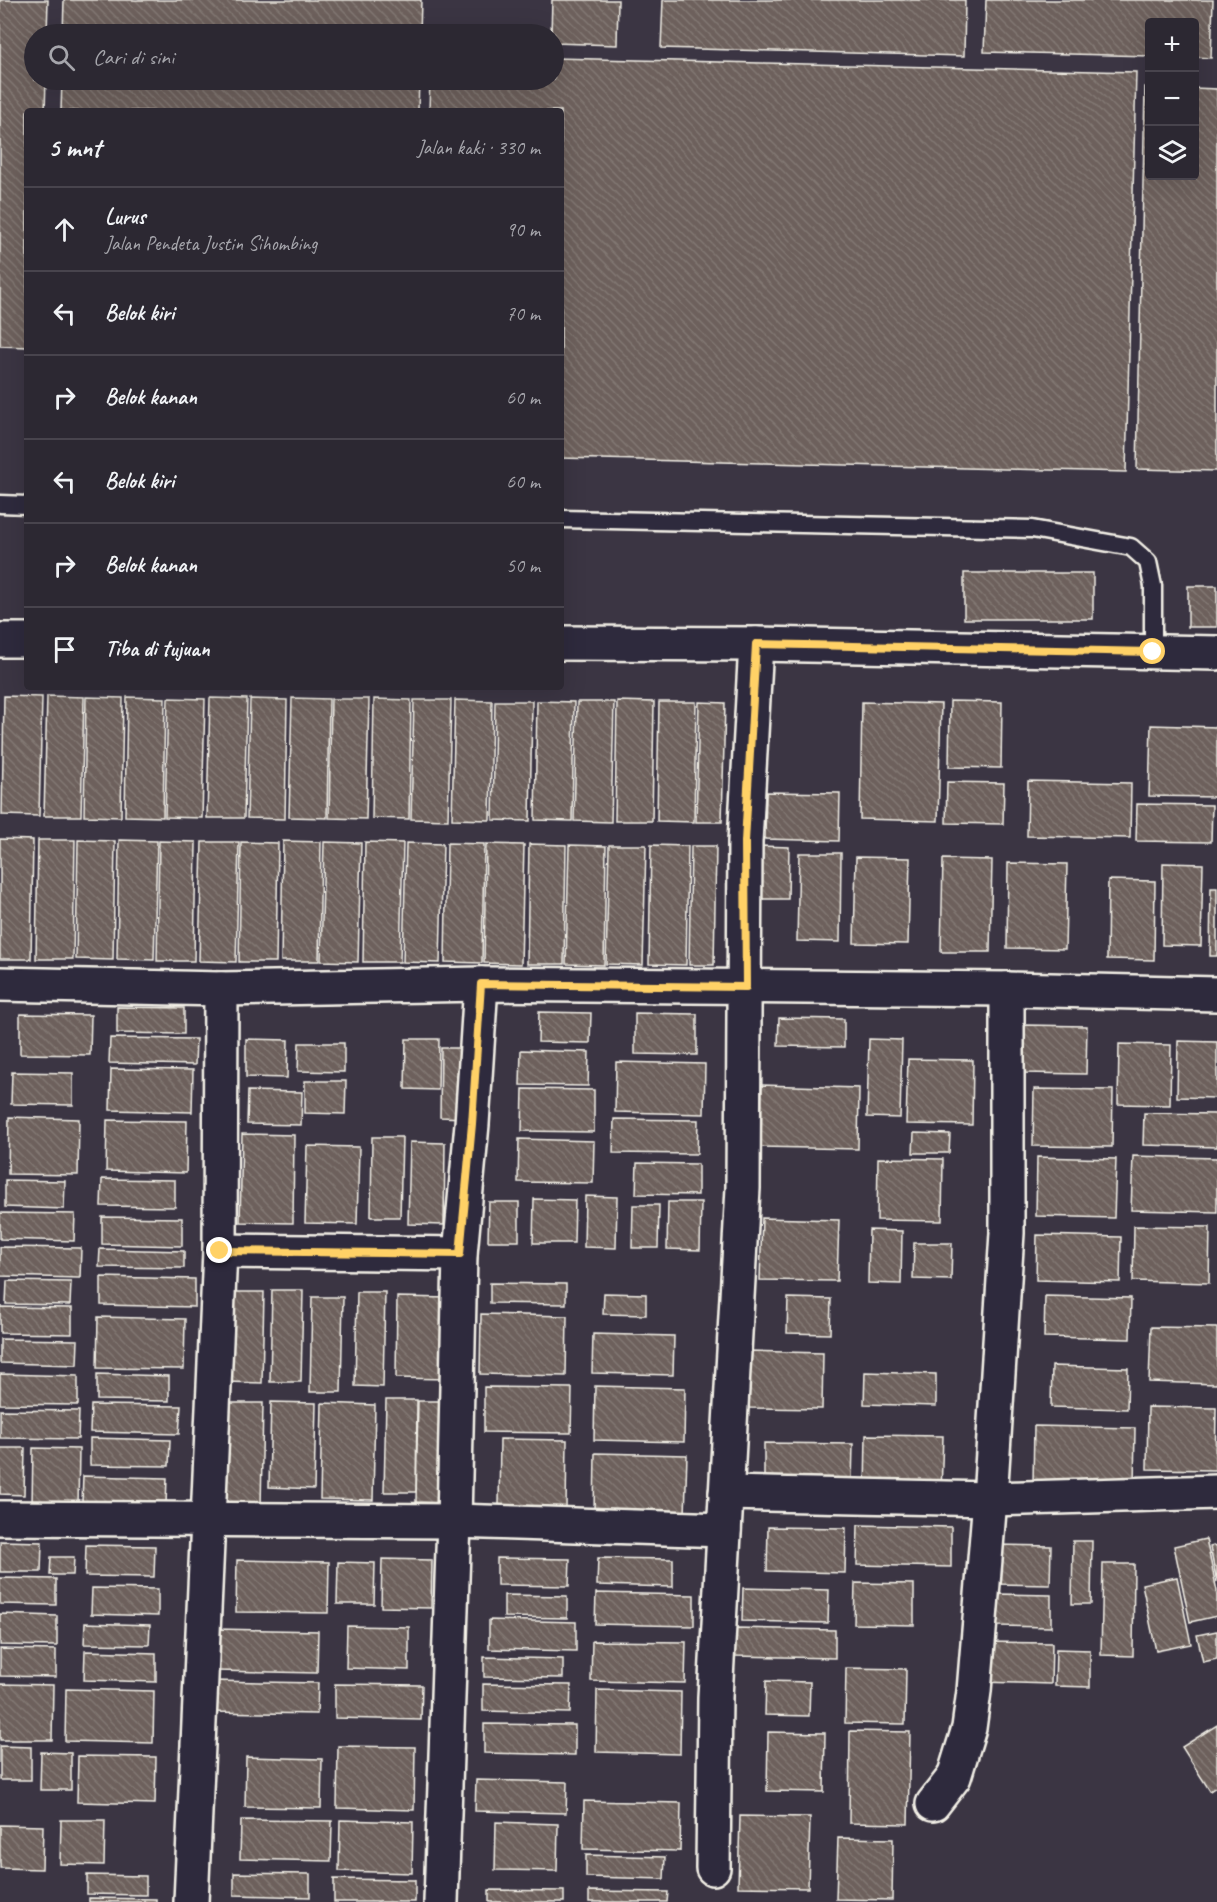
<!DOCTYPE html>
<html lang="id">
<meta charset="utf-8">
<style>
:root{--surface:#2c2832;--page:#38343e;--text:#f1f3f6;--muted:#a6a6ac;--line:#48444d}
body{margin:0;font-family:Caveat,sans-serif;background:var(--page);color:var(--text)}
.controls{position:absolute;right:18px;top:18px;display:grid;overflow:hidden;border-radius:6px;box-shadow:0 6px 24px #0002}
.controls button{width:54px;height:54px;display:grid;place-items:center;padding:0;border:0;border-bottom:2px solid var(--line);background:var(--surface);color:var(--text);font:30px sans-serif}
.stop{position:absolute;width:18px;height:18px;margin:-14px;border:4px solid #ffd166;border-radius:50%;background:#fff}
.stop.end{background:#ffd166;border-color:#fff;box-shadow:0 2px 6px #0008}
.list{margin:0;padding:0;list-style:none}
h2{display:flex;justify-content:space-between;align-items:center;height:78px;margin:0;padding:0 24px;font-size:26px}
h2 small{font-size:20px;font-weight:400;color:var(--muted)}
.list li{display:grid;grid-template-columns:39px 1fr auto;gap:18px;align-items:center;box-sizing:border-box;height:84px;padding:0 24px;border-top:2px solid var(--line)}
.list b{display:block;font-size:22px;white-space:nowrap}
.list p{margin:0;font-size:20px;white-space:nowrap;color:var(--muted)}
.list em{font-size:20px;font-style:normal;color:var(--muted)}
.icon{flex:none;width:33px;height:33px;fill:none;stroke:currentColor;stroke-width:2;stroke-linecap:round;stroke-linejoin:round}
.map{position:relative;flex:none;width:1217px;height:1902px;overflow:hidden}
.search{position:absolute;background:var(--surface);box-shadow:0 6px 24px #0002;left:24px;top:24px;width:540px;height:66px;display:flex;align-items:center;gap:15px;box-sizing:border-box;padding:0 21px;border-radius:33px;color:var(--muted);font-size:22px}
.panel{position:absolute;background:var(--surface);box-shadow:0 6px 24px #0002;left:24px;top:108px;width:540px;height:582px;border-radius:6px}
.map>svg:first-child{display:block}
.building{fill:url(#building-back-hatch);stroke:#f4f1e8;stroke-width:1.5}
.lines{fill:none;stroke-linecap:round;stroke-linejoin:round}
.service-casing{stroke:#f4f1e8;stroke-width:21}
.minor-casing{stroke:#f4f1e8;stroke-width:38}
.tertiary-casing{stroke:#f4f1e8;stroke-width:38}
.service{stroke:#2f2a3d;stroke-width:16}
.minor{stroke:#2f2a3d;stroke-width:33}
.tertiary{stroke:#2f2a3d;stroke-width:33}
.route{stroke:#ffd166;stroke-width:8}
</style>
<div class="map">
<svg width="1217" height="1902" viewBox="0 0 1217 1902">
<defs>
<pattern id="building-back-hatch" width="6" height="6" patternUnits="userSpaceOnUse" patternTransform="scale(1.5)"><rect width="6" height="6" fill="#6d615c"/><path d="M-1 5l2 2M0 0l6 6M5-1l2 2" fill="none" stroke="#827873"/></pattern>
</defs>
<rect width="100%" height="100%" fill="#3b3543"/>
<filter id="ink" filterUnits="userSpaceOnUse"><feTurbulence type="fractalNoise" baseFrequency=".0167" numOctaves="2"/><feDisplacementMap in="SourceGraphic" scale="12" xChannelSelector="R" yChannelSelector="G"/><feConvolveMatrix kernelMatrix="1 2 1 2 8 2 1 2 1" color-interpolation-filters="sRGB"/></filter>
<g filter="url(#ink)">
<g class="building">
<polygon points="0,0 48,0 47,34 34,34 34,80 46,80 45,111 27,111 27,347 0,346"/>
<polygon points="64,0 421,0 420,34 63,34"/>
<polygon points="552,0 618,0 617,45 554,43 554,34 551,34"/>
<polygon points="663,0 965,0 964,56 661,48"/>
<polygon points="986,0 1213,0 1211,58 1194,57 1194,22 1150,22 1150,56 984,52"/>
<polygon points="554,58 1136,72 1126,472 561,458 561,111 429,111 430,80 554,80"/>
<polygon points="62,80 419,80 418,111 61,111"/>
<polygon points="1145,87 1150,87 1150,176 1194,176 1194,88 1217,89 1217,471 1137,469"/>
<rect x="964" y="573" width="129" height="46"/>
<rect x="1188" y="586" width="29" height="41"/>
<polygon points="4,696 42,697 39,816 2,815"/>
<polygon points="47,696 84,697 81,816 44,816"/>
<polygon points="86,697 123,698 121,817 84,816"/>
<polygon points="127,697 165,698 163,817 125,816"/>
<polygon points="168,698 205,699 202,818 165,817"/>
<polygon points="210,698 247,699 244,818 207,818"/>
<polygon points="292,698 329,699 327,818 289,817"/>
<polygon points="250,699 287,700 285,819 247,818"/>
<polygon points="331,699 369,699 366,819 329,818"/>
<polygon points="374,699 411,700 409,819 372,818"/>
<polygon points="414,700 451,700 448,820 411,819"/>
<polygon points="455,700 492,701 490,820 452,819"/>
<polygon points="495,701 532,701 530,821 493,820"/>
<polygon points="537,701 574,702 572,821 535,820"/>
<polygon points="617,701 654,702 652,821 615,821"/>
<polygon points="950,701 1002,702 1001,768 949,767"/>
<polygon points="577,702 614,702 611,822 574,821"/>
<polygon points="659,702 696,702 694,822 657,821"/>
<polygon points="699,702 725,703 722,822 696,822"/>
<polygon points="862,702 941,704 938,821 860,819"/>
<polygon points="1151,725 1217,727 1217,797 1149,796"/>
<polygon points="1028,781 1131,783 1130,838 1027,836"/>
<polygon points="947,782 1004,783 1003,824 946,823"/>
<polygon points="766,792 840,793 839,841 765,839"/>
<polygon points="1137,804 1212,805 1211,842 1136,841"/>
<polygon points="0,839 33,840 31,959 0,959"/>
<polygon points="38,840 75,840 73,959 36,959"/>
<polygon points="78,840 115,841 113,960 76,959"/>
<polygon points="119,840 157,841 154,960 117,959"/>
<polygon points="159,841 196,842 194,961 157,961"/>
<polygon points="283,841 321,842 319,961 281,961"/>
<polygon points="202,842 239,842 236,962 199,961"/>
<polygon points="241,842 278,843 276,962 239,962"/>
<polygon points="324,842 361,843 358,962 321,961"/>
<polygon points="365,842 403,843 400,962 363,962"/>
<polygon points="406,843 443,844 440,963 403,962"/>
<polygon points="447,843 484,844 482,963 445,962"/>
<polygon points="486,844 524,845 521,964 484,963"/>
<polygon points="529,844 566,845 564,964 527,964"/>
<polygon points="569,845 606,846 604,965 566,964"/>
<polygon points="609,845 646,845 643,965 606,964"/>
<polygon points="651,845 688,846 686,965 649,964"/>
<polygon points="691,846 716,846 714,965 689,965"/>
<polygon points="759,846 789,847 788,899 758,899"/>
<polygon points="799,853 841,853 840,942 797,941"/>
<polygon points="856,857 910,858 908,944 854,943"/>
<polygon points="943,859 992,860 990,952 941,952"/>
<polygon points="1008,863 1067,864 1065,949 1007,948"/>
<polygon points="1163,863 1203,864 1201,946 1162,945"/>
<polygon points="1108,880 1155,881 1154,960 1107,959"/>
<polygon points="1211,888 1217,888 1217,956 1210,956"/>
<polygon points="117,1007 184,1008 184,1034 117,1033"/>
<polygon points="539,1012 591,1013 590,1043 538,1042"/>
<polygon points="635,1013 697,1014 697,1055 635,1054"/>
<polygon points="20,1014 91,1015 90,1055 20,1054"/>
<polygon points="779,1018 844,1019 844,1047 778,1046"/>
<polygon points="1023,1025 1087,1026 1086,1074 1022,1073"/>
<polygon points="110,1038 196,1039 195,1065 109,1063"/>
<polygon points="246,1039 288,1040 287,1078 246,1077"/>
<polygon points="406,1039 439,1039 438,1090 405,1089"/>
<polygon points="869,1039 902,1040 900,1118 867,1117"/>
<polygon points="1178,1041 1217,1042 1217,1098 1177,1097"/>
<polygon points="299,1043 344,1043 344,1072 298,1071"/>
<polygon points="1119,1044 1171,1045 1170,1105 1118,1104"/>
<polygon points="441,1048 465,1048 464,1118 440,1117"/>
<polygon points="521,1050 589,1052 588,1086 520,1085"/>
<polygon points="908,1059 973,1060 972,1125 906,1124"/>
<polygon points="616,1062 705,1064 704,1114 615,1112"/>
<polygon points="111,1069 193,1070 192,1112 110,1110"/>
<polygon points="12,1072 73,1073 73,1105 11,1104"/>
<polygon points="305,1081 346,1081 345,1114 305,1113"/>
<polygon points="762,1085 859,1088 858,1149 761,1147"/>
<polygon points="523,1089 594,1090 594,1132 522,1131"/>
<polygon points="1034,1089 1113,1090 1112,1147 1033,1146"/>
<polygon points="248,1091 302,1092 301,1125 247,1124"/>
<polygon points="1144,1113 1217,1114 1217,1147 1143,1145"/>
<polygon points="9,1117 79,1119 78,1175 8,1174"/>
<polygon points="614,1119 698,1120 697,1154 613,1153"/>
<polygon points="107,1120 187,1121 186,1173 106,1171"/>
<polygon points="914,1133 950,1134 949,1153 913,1153"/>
<polygon points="242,1134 294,1135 293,1223 240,1222"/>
<polygon points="372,1137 402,1137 400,1217 371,1217"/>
<polygon points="519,1139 594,1141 593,1183 518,1182"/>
<polygon points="410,1142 445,1143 444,1225 408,1224"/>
<polygon points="307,1146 359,1147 357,1224 305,1223"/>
<polygon points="1133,1156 1217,1158 1217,1212 1131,1210"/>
<polygon points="1037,1157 1116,1159 1114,1218 1036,1216"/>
<polygon points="878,1158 943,1159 942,1221 877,1220"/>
<polygon points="637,1163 698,1164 698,1195 636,1194"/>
<polygon points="102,1179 175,1180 175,1207 101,1206"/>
<polygon points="5,1180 65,1181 64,1209 5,1207"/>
<polygon points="585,1196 617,1197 616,1248 584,1247"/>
<polygon points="534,1199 575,1200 574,1243 533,1243"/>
<polygon points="489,1202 519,1202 519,1241 488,1241"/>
<polygon points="668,1202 701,1202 700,1250 667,1249"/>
<polygon points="633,1205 659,1205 658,1248 632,1248"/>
<polygon points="0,1213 75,1214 74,1241 0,1239"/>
<polygon points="102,1217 182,1218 182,1246 102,1244"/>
<polygon points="762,1218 839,1220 837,1281 760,1280"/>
<polygon points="1134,1226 1210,1227 1209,1283 1133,1281"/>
<polygon points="869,1230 902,1231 901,1284 868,1283"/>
<polygon points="1037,1235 1121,1237 1120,1282 1036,1280"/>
<polygon points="914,1243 952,1243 951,1280 913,1279"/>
<polygon points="0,1247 81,1248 80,1278 0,1276"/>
<polygon points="100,1249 184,1251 184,1268 99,1267"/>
<polygon points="101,1277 195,1279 195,1307 101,1305"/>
<polygon points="7,1281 71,1282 70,1305 6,1304"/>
<polygon points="490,1283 566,1284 566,1304 490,1303"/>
<polygon points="272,1290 303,1290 301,1382 270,1382"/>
<polygon points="228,1292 264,1292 262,1383 226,1382"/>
<polygon points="357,1292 385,1292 383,1387 355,1386"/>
<polygon points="604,1293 646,1294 646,1315 603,1314"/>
<polygon points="1045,1296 1131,1298 1130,1339 1044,1337"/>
<polygon points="312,1297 343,1297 341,1392 310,1392"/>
<polygon points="397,1297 449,1298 447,1379 396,1378"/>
<polygon points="788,1298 831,1299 830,1334 787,1333"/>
<polygon points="0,1307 72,1308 72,1334 0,1333"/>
<polygon points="481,1314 567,1316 566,1376 480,1374"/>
<polygon points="98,1317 185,1319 184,1369 97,1368"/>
<polygon points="1151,1327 1217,1328 1217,1384 1149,1382"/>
<polygon points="593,1334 674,1336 673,1375 592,1373"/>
<polygon points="0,1339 78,1340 77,1365 0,1363"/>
<polygon points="748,1351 823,1353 822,1409 747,1408"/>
<polygon points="1052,1366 1128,1368 1127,1409 1051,1407"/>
<polygon points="865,1372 936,1374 936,1406 864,1404"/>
<polygon points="0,1374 78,1376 78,1405 0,1404"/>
<polygon points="97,1374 169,1376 169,1401 97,1400"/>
<polygon points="595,1386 685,1388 684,1442 594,1440"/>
<polygon points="484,1387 572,1388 571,1433 484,1432"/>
<polygon points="386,1400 417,1400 416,1492 384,1492"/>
<polygon points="418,1401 450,1401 448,1503 416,1502"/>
<polygon points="271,1402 316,1403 314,1489 269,1487"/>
<polygon points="222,1403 263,1403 261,1507 220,1506"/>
<polygon points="322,1403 375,1405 373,1500 320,1499"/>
<polygon points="91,1405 181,1406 179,1434 90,1432"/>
<polygon points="1148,1407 1216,1408 1215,1470 1147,1469"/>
<polygon points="0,1410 79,1411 78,1439 0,1438"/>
<polygon points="1034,1426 1135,1428 1134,1486 1033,1484"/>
<polygon points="866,1435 943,1436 941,1492 865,1490"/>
<polygon points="90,1438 170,1440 169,1466 90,1465"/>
<polygon points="500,1439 567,1440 566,1508 499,1506"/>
<polygon points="764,1443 853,1444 852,1484 764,1482"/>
<polygon points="0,1448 25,1448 24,1495 0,1494"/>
<polygon points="33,1448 79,1449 78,1506 32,1505"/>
<polygon points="595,1453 687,1455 685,1515 594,1513"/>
<polygon points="83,1476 167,1478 166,1504 82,1503"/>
<polygon points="858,1525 951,1527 951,1567 857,1565"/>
<polygon points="768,1527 846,1528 845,1573 767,1571"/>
<polygon points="1206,1539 1217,1591 1217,1616 1190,1622 1174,1546"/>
<polygon points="0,1541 42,1542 41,1572 0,1572"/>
<polygon points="1073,1541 1092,1541 1091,1604 1072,1604"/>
<polygon points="86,1545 155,1546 154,1577 85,1576"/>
<polygon points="996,1545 1051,1546 1050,1585 996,1584"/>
<polygon points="1217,1545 1217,1582 1210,1547"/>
<polygon points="51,1557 74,1557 73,1575 50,1575"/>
<polygon points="497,1558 570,1559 569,1586 497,1585"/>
<polygon points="598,1558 673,1559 673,1587 597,1585"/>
<polygon points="382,1559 432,1560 431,1608 381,1607"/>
<polygon points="237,1560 329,1562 328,1613 236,1612"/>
<polygon points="338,1562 375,1563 374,1604 337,1604"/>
<polygon points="1103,1564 1134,1564 1133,1656 1101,1655"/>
<polygon points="1177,1577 1191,1644 1156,1651 1142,1584"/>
<polygon points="0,1578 56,1579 56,1605 0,1604"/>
<polygon points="855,1583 914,1584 914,1625 854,1624"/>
<polygon points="92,1588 158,1589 158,1616 91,1614"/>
<polygon points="743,1588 829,1590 828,1623 742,1621"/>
<polygon points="596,1593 694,1595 694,1626 595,1624"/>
<polygon points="998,1594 1051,1595 1051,1627 997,1626"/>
<polygon points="504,1595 567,1596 567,1618 504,1617"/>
<polygon points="0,1614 57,1616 57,1646 0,1645"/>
<polygon points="489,1620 576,1622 576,1651 489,1649"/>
<polygon points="85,1623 150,1625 149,1645 84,1644"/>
<polygon points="347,1626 409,1627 409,1670 346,1668"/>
<polygon points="736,1628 835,1630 835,1658 735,1656"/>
<polygon points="217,1629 318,1631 317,1673 216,1671"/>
<polygon points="1217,1631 1217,1659 1203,1662 1197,1635"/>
<polygon points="592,1641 686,1642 685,1683 591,1681"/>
<polygon points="982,1642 1052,1643 1051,1684 982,1682"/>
<polygon points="0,1649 56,1650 56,1677 0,1676"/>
<polygon points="1056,1649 1090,1650 1090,1687 1055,1686"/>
<polygon points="85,1651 156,1653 156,1682 84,1680"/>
<polygon points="484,1657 563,1659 563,1678 484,1677"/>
<polygon points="846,1668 906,1669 905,1724 845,1723"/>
<polygon points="212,1681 318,1683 317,1714 212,1712"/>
<polygon points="766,1681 810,1682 809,1716 765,1715"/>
<polygon points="0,1684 53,1685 52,1740 0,1740"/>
<polygon points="335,1684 422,1685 421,1720 335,1718"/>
<polygon points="483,1684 571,1685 570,1713 483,1711"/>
<polygon points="66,1689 154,1691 153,1743 65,1741"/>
<polygon points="597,1690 681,1692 680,1754 596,1752"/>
<polygon points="484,1724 575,1725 575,1755 484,1753"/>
<polygon points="1217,1725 1217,1786 1210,1791 1182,1747"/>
<polygon points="850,1731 910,1732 908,1824 849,1823"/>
<polygon points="768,1732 825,1733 824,1792 767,1791"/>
<polygon points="0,1746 31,1747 31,1780 0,1780"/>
<polygon points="338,1746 415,1747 414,1810 337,1808"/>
<polygon points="41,1752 71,1753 71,1790 40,1790"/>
<polygon points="78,1756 156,1757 155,1804 77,1802"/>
<polygon points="246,1757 322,1759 321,1808 245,1807"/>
<polygon points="476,1780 567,1782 566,1813 475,1811"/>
<polygon points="584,1801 681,1803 680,1851 583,1849"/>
<polygon points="740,1816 810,1817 808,1888 738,1887"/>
<polygon points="61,1820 105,1820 104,1865 60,1864"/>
<polygon points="241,1820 332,1821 331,1861 240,1859"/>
<polygon points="340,1820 413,1822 412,1873 339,1871"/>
<polygon points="496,1822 558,1824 557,1871 495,1870"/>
<polygon points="0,1825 43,1826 42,1869 0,1868"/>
<polygon points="838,1838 893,1839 892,1900 836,1899"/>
<polygon points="586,1855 665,1857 664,1879 586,1877"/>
<polygon points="234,1873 310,1874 310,1897 234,1895"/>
<polygon points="87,1875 146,1876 146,1895 87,1894"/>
<polygon points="334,1879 415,1880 415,1902 334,1902"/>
<polygon points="489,1890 564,1891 564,1902 489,1902"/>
<polygon points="589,1891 668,1892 667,1902 589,1902"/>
<polygon points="89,1898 156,1899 156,1902 89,1902"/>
</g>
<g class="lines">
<defs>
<g id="service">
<polyline points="0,504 27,505"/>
<polyline points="561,519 1032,529 1131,547 1148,562 1153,586 1153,652"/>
</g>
<g id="minor">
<polyline points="0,984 221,989 481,984 1007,989 1217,994"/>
<polyline points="220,1251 460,1254"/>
<polyline points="726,1493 990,1499 1217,1492"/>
<polyline points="0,1518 454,1521 724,1530"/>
<polyline points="933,1804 954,1777 969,1728 974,1691 990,1499 1007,1233 1007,989"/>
<polyline points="713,1868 715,1697 743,1188 745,842 756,644"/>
<polyline points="191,1902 220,1251 221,989"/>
<polyline points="441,1902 454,1521 460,1254 472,1124 481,984"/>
</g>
<g id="tertiary">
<polyline points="0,640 27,640"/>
<polyline points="561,643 756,644 1217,653"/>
</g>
</defs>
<use href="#service" class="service-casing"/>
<use href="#minor" class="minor-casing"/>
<use href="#tertiary" class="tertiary-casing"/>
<use href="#service" class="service"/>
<use href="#minor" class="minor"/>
<use href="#tertiary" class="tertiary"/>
</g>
</g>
<g class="lines" filter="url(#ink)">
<polyline class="route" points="220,1251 460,1254 472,1124 481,984 746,987 745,842 756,644 1153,652"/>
</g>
</svg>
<div class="controls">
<button>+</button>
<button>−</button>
<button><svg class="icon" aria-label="layers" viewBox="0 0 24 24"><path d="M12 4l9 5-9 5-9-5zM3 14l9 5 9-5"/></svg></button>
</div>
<div class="stop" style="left:1153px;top:652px"></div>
<div class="stop end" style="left:220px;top:1251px"></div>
<div class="search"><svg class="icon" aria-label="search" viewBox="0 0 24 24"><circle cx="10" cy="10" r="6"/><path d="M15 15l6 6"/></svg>Cari di sini</div>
<section class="panel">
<h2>5 mnt<small>Jalan kaki · 330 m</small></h2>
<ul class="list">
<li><svg class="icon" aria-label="ahead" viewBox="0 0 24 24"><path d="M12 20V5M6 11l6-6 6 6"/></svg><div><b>Lurus</b><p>Jalan Pendeta Justin Sihombing</p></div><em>90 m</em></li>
<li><svg class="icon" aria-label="left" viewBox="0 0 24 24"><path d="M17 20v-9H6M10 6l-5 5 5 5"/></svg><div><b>Belok kiri</b></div><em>70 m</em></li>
<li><svg class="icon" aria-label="right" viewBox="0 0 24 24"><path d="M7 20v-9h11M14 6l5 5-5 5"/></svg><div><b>Belok kanan</b></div><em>60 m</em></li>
<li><svg class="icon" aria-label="left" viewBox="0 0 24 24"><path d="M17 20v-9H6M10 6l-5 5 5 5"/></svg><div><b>Belok kiri</b></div><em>60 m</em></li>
<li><svg class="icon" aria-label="right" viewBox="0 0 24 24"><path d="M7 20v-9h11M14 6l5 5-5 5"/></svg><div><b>Belok kanan</b></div><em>50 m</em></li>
<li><svg class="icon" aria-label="arrive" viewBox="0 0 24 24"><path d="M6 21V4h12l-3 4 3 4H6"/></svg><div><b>Tiba di tujuan</b></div></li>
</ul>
</section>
</div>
